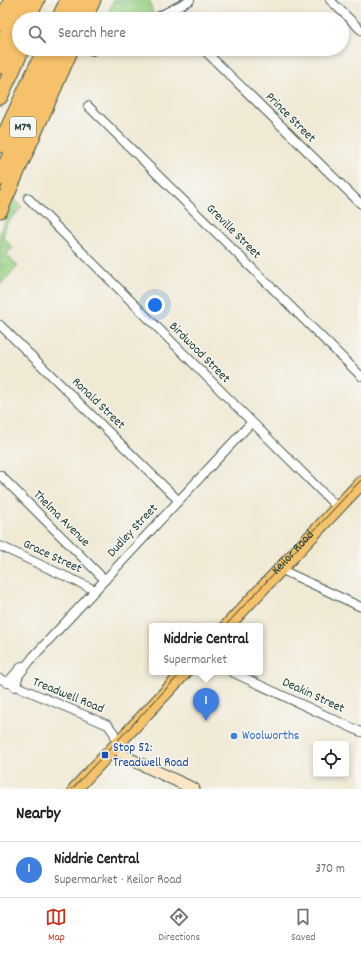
<!DOCTYPE html>
<meta charset="utf-8">
<style>
:root{--surface:#fff;--page:#f2f2f2;--text:#202124;--muted:#757577;--line:#e0e0e0;--accent:#c8321e}
body{margin:0;font-family:Dekko,sans-serif;background:var(--page);color:var(--text)}
.controls{position:absolute;right:12px;bottom:12px;display:grid;overflow:hidden;border-radius:4px;box-shadow:0 2px 6px #0003}
.controls button{width:36px;height:36px;display:grid;place-items:center;padding:0;border:0;border-bottom:1px solid var(--line);background:var(--surface);color:var(--text);font:20px sans-serif}
.you{position:absolute;left:155px;top:305px;width:14px;height:14px;margin:-10px;border:3px solid #fff;border-radius:50%;background:#1a73e8;box-shadow:0 0 0 6px #1a73e833}
.badge{display:grid;place-items:center;width:26px;height:26px;border-radius:50%;background:var(--accent);color:#fff;font-size:13px;font-weight:700}
.pin{position:absolute;translate:-50% -33px;filter:drop-shadow(0 1px 2px #0008)}
.pin::after{content:'';position:absolute;top:21px;width:14px;height:12px;background:inherit;clip-path:polygon(0 0,100% 0,50% 100%)}
.popup{position:absolute;left:149px;top:623px;width:114px;height:52px;box-sizing:border-box;display:grid;place-content:center;border-radius:4px;background:var(--surface);filter:drop-shadow(0 1px 3px #0005);font-size:13px;white-space:nowrap;color:var(--muted)}
.popup b{font-size:15px;color:var(--text)}
.popup::after{content:'';position:absolute;left:50%;top:100%;margin-left:-8px;border:8px solid transparent;border-top-color:var(--surface)}
.list{margin:0;padding:0;list-style:none}
h2{display:flex;justify-content:space-between;align-items:center;height:52px;margin:0;padding:0 16px;font-size:17px}
h2 small{font-size:13px;font-weight:400;color:var(--muted)}
.list li{display:grid;grid-template-columns:26px 1fr auto;gap:12px;align-items:center;box-sizing:border-box;height:56px;padding:0 16px;border-top:1px solid var(--line)}
.list b{display:block;font-size:15px;white-space:nowrap}
.list p{margin:0;font-size:13px;white-space:nowrap;color:var(--muted)}
.list em{font-size:13px;font-style:normal;color:var(--muted)}
.icon{flex:none;width:22px;height:22px;fill:none;stroke:currentColor;stroke-width:2;stroke-linecap:round;stroke-linejoin:round}
.map{position:relative;flex:none;width:361px;height:789px;overflow:hidden}
.search{position:absolute;background:var(--surface);box-shadow:0 2px 6px #0003;left:12px;right:12px;top:12px;height:44px;display:flex;align-items:center;gap:10px;box-sizing:border-box;padding:0 14px;border-radius:22px;color:var(--muted);font-size:15px}
.sheet{height:108px;background:var(--surface)}
nav{display:flex;justify-content:space-around;align-items:center;box-sizing:border-box;height:56px;border-top:1px solid var(--line);background:var(--surface);font-size:11px;color:var(--muted)}
nav a{display:grid;justify-items:center;gap:2px}
nav .on{color:var(--accent)}
.map>svg:first-child{display:block}
.grass{fill:url(#grass-tufts);stroke:#5c885c}
.lines{fill:none;stroke-linecap:round;stroke-linejoin:round}
.minor-casing{stroke:#3e574c;stroke-width:10}
.secondary-casing{stroke:#3e574c;stroke-width:13}
.primary-casing{stroke:#3e574c;stroke-width:15}
.motorway-casing{stroke:#3e574c;stroke-width:17}
.minor{stroke:#fff;stroke-width:8}
.secondary{stroke:#fbe6c4;stroke-width:11}
.primary{stroke:#f5c16b;stroke-width:13}
.motorway{stroke:#f5c16b;stroke-width:15}
.tram{stroke:#1f3d34;stroke-width:1}
.shop-dot{fill:#3f7fe0;stroke:#f6f6f2;stroke-width:1.5}
.transit-dot{fill:#1a4fb4;stroke:#f6f6f2;stroke-width:1.5}
.labels{text-anchor:middle;dominant-baseline:central;stroke-width:3;stroke-linejoin:round;paint-order:stroke}
.shield{fill:#f6f6f2;stroke:#60746d;stroke-width:1}
.shield-label{font-size:12px;font-weight:bold;fill:#1f3d34}
.street-label{font-size:13px;fill:#1f3d34;stroke:#f6f6f2}
.shop-label{font-size:13px;fill:#366cbe;stroke:#f6f6f2;text-anchor:start}
.transit-label{font-size:13px;fill:#164399;stroke:#f6f6f2;text-anchor:start}
</style>
<div class="map">
<svg width="361" height="789" viewBox="0 0 361 789">
<defs>
<pattern id="grass-tufts" width="24" height="20" patternUnits="userSpaceOnUse"><rect width="24" height="20" fill="#99d285"/><path d="M3 7l-1-3M5 7V3M7 7l1-3M15 17l-1-3M17 17v-4M19 17l1-3" fill="none" stroke="#83b573"/></pattern>
</defs>
<rect width="100%" height="100%" fill="#f6f6f2"/>
<filter id="ink" filterUnits="userSpaceOnUse"><feTurbulence type="fractalNoise" baseFrequency=".025" numOctaves="2"/><feDisplacementMap in="SourceGraphic" scale="8" xChannelSelector="R" yChannelSelector="G"/><feConvolveMatrix kernelMatrix="1 2 1 2 8 2 1 2 1" color-interpolation-filters="sRGB"/></filter>
<filter id="wash" filterUnits="userSpaceOnUse"><feTurbulence type="fractalNoise" baseFrequency=".012" numOctaves="4" result="noise"/><feDisplacementMap in="SourceGraphic" scale="16" xChannelSelector="R" yChannelSelector="G"/><feGaussianBlur stdDeviation="0.9" result="paint"/><feColorMatrix in="noise" values="0 0 0 0 0 0 0 0 0 0 0 0 0 0 0 0 0 1.4 0 .05"/><feComposite in="paint" operator="in"/></filter>
<g filter="url(#wash)">
<rect width="100%" height="100%" fill="#f0e9d4"/>
<g class="grass">
<polygon points="114,0 150,0 153,16 147,19 105,19"/>
<polygon points="14,199 22,207 7,223 3,237 13,247 6,255 18,266 0,285 0,233"/>
</g>
</g>
<g filter="url(#ink)">
<g class="lines">
<defs>
<g id="minor">
<polyline points="330,0 361,30"/>
<polyline points="166,13 172,19"/>
<polyline points="154,19 190,0"/>
<polyline points="203,49 361,204"/>
<polyline points="92,51 96,49"/>
<polyline points="88,106 361,376"/>
<polyline points="28,198 338,508"/>
<polyline points="0,325 178,500"/>
<polyline points="0,475 105,580"/>
<polyline points="0,546 95,590"/>
<polyline points="280,569 361,607"/>
<polyline points="232,672 361,732"/>
<polyline points="0,679 108,725 114,733 117,745"/>
<polyline points="7,683 22,666"/>
<polyline points="15,687 19,675 33,657 251,423"/>
</g>
<polyline id="secondary" points="117,745 122,753 128,758 194,789"/>
<g id="primary">
<polyline points="227,626 361,483"/>
<polyline points="75,789 185,672"/>
</g>
<g id="motorway">
<polyline points="27,19 37,0"/>
<polyline points="59,19 68,0"/>
<polyline points="71,19 79,0"/>
<polyline points="84,19 93,0"/>
<polyline points="0,23 12,0"/>
<polyline points="0,48 25,0"/>
<polyline points="0,66 14,41"/>
<polyline points="0,97 22,49"/>
<polyline points="0,145 45,49"/>
<polyline points="0,178 58,49"/>
<polyline points="0,210 71,49"/>
</g>
</defs>
<use href="#minor" class="minor-casing"/>
<use href="#secondary" class="secondary-casing"/>
<use href="#primary" class="primary-casing"/>
<use href="#motorway" class="motorway-casing"/>
<use href="#minor" class="minor"/>
<use href="#secondary" class="secondary"/>
<use href="#primary" class="primary"/>
<use href="#motorway" class="motorway"/>
<g class="tram">
<path id="s1" d="M225,626L361,480"/>
<polyline points="72,789 182,672"/>
</g>
</g>
</g>
<circle class="shop-dot" cx="234" cy="736" r="4"/>
<rect class="transit-dot" x="101" y="751" width="8" height="8" rx="2"/>
<g class="labels">
<rect class="shield" x="10" y="117" width="26" height="20" rx="3"/>
<g class="shield-label">
<text x="23" y="127">M79</text>
</g>
<g class="street-label">
<text transform="translate(290 118) rotate(45)">Prince Street</text>
<text transform="translate(233 232) rotate(45)">Greville Street</text>
<text transform="translate(199 353) rotate(45)">Birdwood Street</text>
<text transform="translate(98 404) rotate(44)">Ronald Street</text>
<text transform="translate(61 519) rotate(45)">Thelma Avenue</text>
<text transform="translate(133 531) rotate(-47)">Dudley Street</text>
<text stroke="none"><textPath href="#s1" startOffset="100">Keilor Road</textPath></text>
<text transform="translate(52 557) rotate(25)">Grace Street</text>
<text transform="translate(68 696) rotate(22)">Treadwell Road</text>
<text transform="translate(313 696) rotate(25)">Deakin Street</text>
</g>
<g class="shop-label">
<text x="242" y="736">Woolworths</text>
</g>
<g class="transit-label">
<text x="113" y="748">Stop 52:<tspan x="113" dy="15">Treadwell Road</tspan></text>
</g>
</g>
</svg>
<div class="controls">
<button><svg class="icon" aria-label="locate" viewBox="0 0 24 24"><circle cx="12" cy="12" r="6"/><path d="M12 2v4M12 18v4M2 12h4M18 12h4"/></svg></button>
</div>
<div class="you"></div>
<div class="pin badge" style="left:206px;top:721px;background:#3f7fe0">1</div>
<div class="popup"><b>Niddrie Central</b>Supermarket</div>
<div class="search"><svg class="icon" aria-label="search" viewBox="0 0 24 24"><circle cx="10" cy="10" r="6"/><path d="M15 15l6 6"/></svg>Search here</div>
</div>
<section class="sheet">
<h2>Nearby<small></small></h2>
<ul class="list">
<li><span class="badge" style="background:#3f7fe0">1</span><div><b>Niddrie Central</b><p>Supermarket · Keilor Road</p></div><em>370 m</em></li>
</ul>
</section>
<nav>
<a class="on"><svg class="icon" aria-label="map" viewBox="0 0 24 24"><path d="M3 6l6-2 6 2 6-2v14l-6 2-6-2-6 2zM9 4v14M15 6v14"/></svg>Map</a>
<a><svg class="icon" aria-label="directions" viewBox="0 0 24 24"><path d="M12 3l9 9-9 9-9-9zM9 14v-3h6M13 9l2 2-2 2"/></svg>Directions</a>
<a><svg class="icon" aria-label="saved" viewBox="0 0 24 24"><path d="M7 4h10v16l-5-4-5 4z"/></svg>Saved</a>
</nav>
